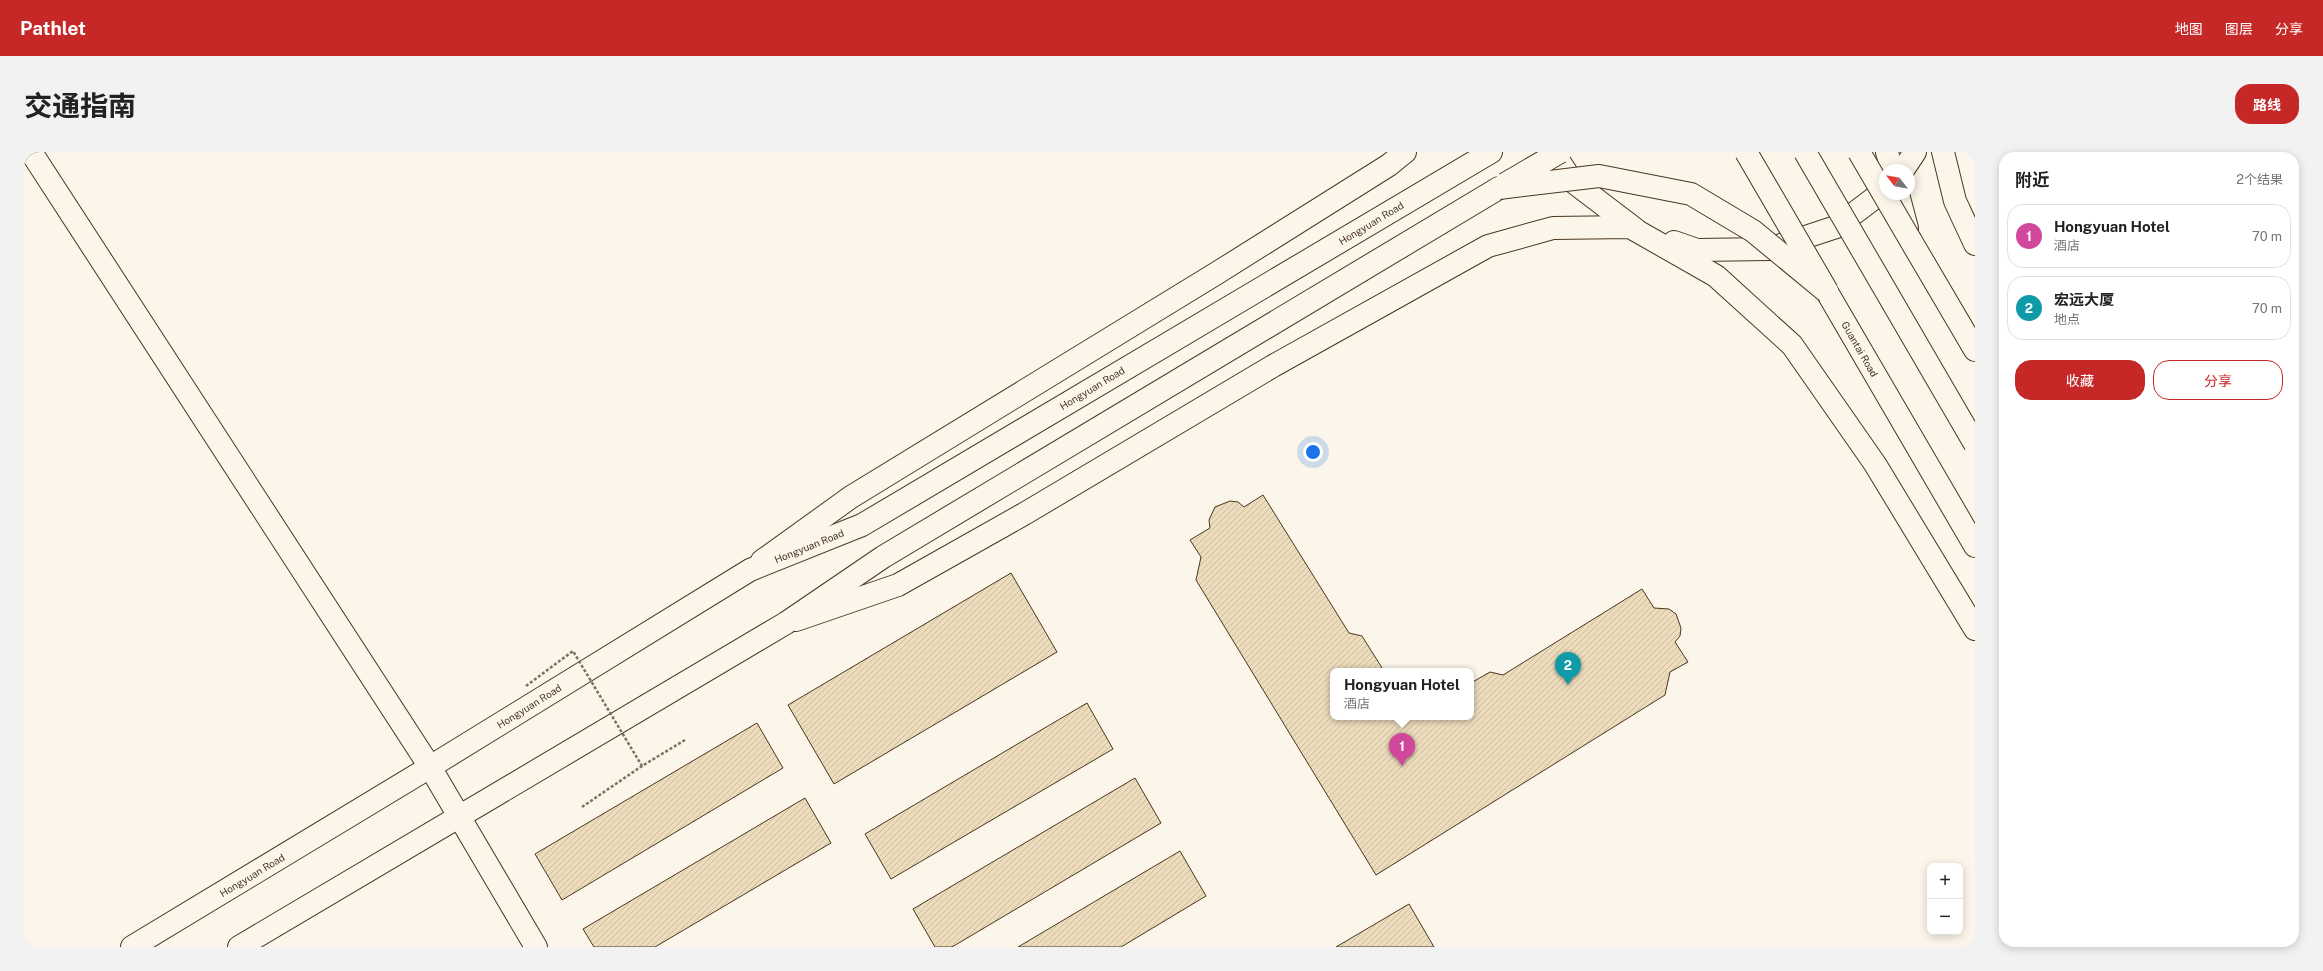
<!DOCTYPE html>
<html lang="zh">
<meta charset="utf-8">
<style>
:root{--surface:#fff;--page:#f2f2f2;--text:#222;--muted:#767676;--line:#e0e0e0;--accent:#c62828}
body{margin:0;font-family:"Public Sans","Noto Sans SC",sans-serif;background:var(--page);color:var(--text)}
.controls{position:absolute;right:12px;bottom:12px;display:grid;overflow:hidden;border-radius:8px;box-shadow:0 2px 10px #0003}
.controls button{width:36px;height:36px;display:grid;place-items:center;padding:0;border:0;border-bottom:1px solid var(--line);background:var(--surface);color:var(--text);font:20px sans-serif}
.compass{position:absolute;left:1855px;top:12px;width:36px;height:36px;border-radius:50%;background:var(--surface);box-shadow:0 2px 10px #0003;rotate:301deg}
.you{position:absolute;left:1289px;top:300px;width:14px;height:14px;margin:-10px;border:3px solid #fff;border-radius:50%;background:#1a73e8;box-shadow:0 0 0 6px #1a73e833}
.badge{display:grid;place-items:center;width:26px;height:26px;border-radius:50%;background:var(--accent);color:#fff;font-size:13px;font-weight:700}
.pin{position:absolute;translate:-50% -33px;filter:drop-shadow(0 1px 2px #0008)}
.pin::after{content:'';position:absolute;top:21px;width:14px;height:12px;background:inherit;clip-path:polygon(0 0,100% 0,50% 100%)}
.popup{position:absolute;left:1306px;top:516px;width:144px;height:52px;box-sizing:border-box;display:grid;place-content:center;border-radius:8px;background:var(--surface);filter:drop-shadow(0 1px 3px #0005);font-size:13px;white-space:nowrap;color:var(--muted)}
.popup b{font-size:15px;color:var(--text)}
.popup::after{content:'';position:absolute;left:50%;top:100%;margin-left:-8px;border:8px solid transparent;border-top-color:var(--surface)}
.list{margin:0;padding:0;list-style:none}
h2{display:flex;justify-content:space-between;align-items:center;height:52px;margin:0;padding:0 16px;font-size:17px}
h2 small{font-size:13px;font-weight:400;color:var(--muted)}
.list li{display:grid;grid-template-columns:26px 1fr auto;gap:12px;align-items:center;box-sizing:border-box;height:64px;margin:0 8px 8px;padding:0 8px;border:1px solid var(--line);border-radius:16px}
.list b{display:block;font-size:15px;white-space:nowrap}
.list p{margin:0;font-size:13px;white-space:nowrap;color:var(--muted)}
.list em{font-size:13px;font-style:normal;color:var(--muted)}
.actions{display:flex;gap:8px;padding:12px 16px}
.actions a{flex:1;padding:9px 0;border:1px solid var(--accent);border-radius:16px;text-align:center;font-size:14px;color:var(--accent)}
.actions .main{background:var(--accent);color:#fff}
.map{position:relative;flex:none;width:1951px;height:795px;overflow:hidden;border-radius:16px}
header{display:flex;align-items:center;gap:24px;box-sizing:border-box;height:56px;padding:0 20px;background:var(--accent);color:#fff}
header strong{font-size:19px}
nav{display:flex;gap:22px;margin-inline-start:auto;font-size:14px}
.intro{display:flex;align-items:center;justify-content:space-between;box-sizing:border-box;height:96px;padding:0 24px}
h1{margin:0;font-size:28px}
.button{padding:10px 18px;border-radius:16px;background:var(--accent);color:#fff;font-size:14px;font-weight:700}
main{display:flex;gap:24px;padding:0 24px}
aside{flex:1;background:var(--surface);border-radius:16px;box-shadow:0 2px 10px #0003}
.map>svg:first-child{display:block}
.building{fill:url(#building-hatch);stroke:#4a3520}
.lines{fill:none;stroke-linecap:round;stroke-linejoin:round}
.minor-casing{stroke:#4a3520;stroke-width:24}
.major-casing{stroke:#4a3520;stroke-width:24}
.highway-casing{stroke:#4a3520;stroke-width:24}
.path{stroke:#7f6f5c;stroke-width:2.5;stroke-dasharray:3 2;stroke-linecap:butt}
.minor{stroke:#fbf6e9;stroke-width:22}
.major{stroke:#fbf6e9;stroke-width:22}
.highway{stroke:#fbf6e9;stroke-width:22}
.major-bridge-casing{stroke:#4a3520;stroke-width:24;stroke-linecap:butt}
.highway-bridge-casing{stroke:#4a3520;stroke-width:24;stroke-linecap:butt}
.path-bridge{stroke:#7f6f5c;stroke-width:2.5;stroke-dasharray:3 2;stroke-linecap:butt}
.major-bridge{stroke:#fbf6e9;stroke-width:22}
.highway-bridge{stroke:#fbf6e9;stroke-width:22}
.labels{text-anchor:middle;dominant-baseline:central;stroke-width:3;stroke-linejoin:round;paint-order:stroke}
.street-label{font-size:10px;fill:#4a3520;stroke:#fbf6e9}
</style>
<header>
<strong>Pathlet</strong>
<nav><a>地图</a><a>图层</a><a>分享</a></nav>
</header>
<div class="intro"><h1>交通指南</h1><a class="button">路线</a></div>
<main>
<div class="map">
<svg width="1951" height="795" viewBox="0 0 1951 795">
<defs>
<pattern id="building-hatch" width="6" height="6" patternUnits="userSpaceOnUse"><rect width="6" height="6" fill="#ecdcbc"/><path d="M-1 1l2-2M0 6l6-6M5 7l2-2" fill="none" stroke="#ccbda1"/></pattern>
</defs>
<rect width="100%" height="100%" fill="#fbf6e9"/>
<g class="building">
<polygon points="1239,343 1325,481 1338,484 1360,519 1309,519 1309,565 1447,565 1447,531 1466,520 1479,523 1618,437 1630,456 1645,457 1652,462 1657,476 1656,484 1651,490 1664,510 1646,520 1641,543 1352,723 1172,428 1177,405 1166,388 1186,376 1185,368 1191,355 1206,349 1214,350 1220,355"/>
<polygon points="987,421 1033,500 810,632 764,553"/>
<polygon points="1063,551 1089,597 867,727 841,682"/>
<polygon points="733,571 759,616 538,748 511,702"/>
<polygon points="1111,626 1137,671 928,795 911,795 889,757"/>
<polygon points="781,646 807,691 631,795 570,795 559,777"/>
<polygon points="1156,699 1182,744 1097,795 994,795"/>
<polygon points="1385,752 1410,795 1312,795"/>
</g>
<g class="lines">
<defs>
<polyline id="minor" points="7,0 406,615 512,795"/>
<g id="major">
<polyline points="1529,0 1548,29 1611,77"/>
<polyline points="1919,0 1931,49 1951,92"/>
<polyline points="1879,18 1891,0"/>
<polyline points="1887,89 1951,198"/>
<polyline points="1650,90 1673,98 1745,97 1812,75 1861,38"/>
<polyline points="1803,140 1951,394"/>
<polyline points="738,409 827,345 1193,121 1365,13 1381,0"/>
<polyline points="772,468 874,433 1000,362 1249,214 1464,94 1529,76 1606,75 1692,124 1768,193 1851,312 1951,477"/>
</g>
<g id="highway">
<polyline points="1863,0 1868,18"/>
<polyline points="1874,42 1883,76"/>
<polyline points="108,795 406,615 726,418 838,373 1467,0"/>
<polyline points="215,795 762,471 859,405 1475,36"/>
</g>
</defs>
<use href="#minor" class="minor-casing"/>
<use href="#major" class="major-casing"/>
<use href="#highway" class="highway-casing"/>
<polyline class="path" points="558,655 618,614"/>
<use href="#minor" class="minor"/>
<use href="#major" class="major"/>
<use href="#highway" class="highway"/>
<defs>
<g id="major-bridge">
<polyline points="1722,0 1803,139"/>
<polyline points="1781,0 1951,292"/>
<polyline points="1835,0 1887,89"/>
</g>
<g id="highway-bridge">
<polyline points="1481,32 1536,0"/>
<polyline points="1475,36 1575,24 1667,42 1729,79 1803,140"/>
</g>
</defs>
<use href="#major-bridge" class="major-bridge-casing"/>
<use href="#highway-bridge" class="highway-bridge-casing"/>
<polyline class="path-bridge" points="502,534 549,499 618,614 661,588"/>
<use href="#major-bridge" class="major-bridge"/>
<use href="#highway-bridge" class="highway-bridge"/>
</g>
<g class="labels">
<g class="street-label">
<text transform="translate(1347 71) rotate(-31)">Hongyuan Road</text>
<text transform="translate(1836 197) rotate(60)">Guantai Road</text>
<text transform="translate(1068 236) rotate(-31)">Hongyuan Road</text>
<text transform="translate(785 394) rotate(-22)">Hongyuan Road</text>
<text transform="translate(505 554) rotate(-32)">Hongyuan Road</text>
<text transform="translate(228 723) rotate(-31)">Hongyuan Road</text>
</g>
</g>
</svg>
<div class="controls">
<button>+</button>
<button>−</button>
</div>
<svg class="compass" viewBox="-18 -18 36 36"><path d="M0-13l5 13h-10z" fill="#e53935"/><path d="M0 13l5-13h-10z" fill="#767676"/></svg>
<div class="you"></div>
<div class="pin badge" style="left:1378px;top:614px;background:#d1479c">1</div>
<div class="popup"><b>Hongyuan Hotel</b>酒店</div>
<div class="pin badge" style="left:1544px;top:533px;background:#0f9aa8">2</div>
</div>
<aside>
<h2>附近<small>2个结果</small></h2>
<ul class="list">
<li><span class="badge" style="background:#d1479c">1</span><div><b>Hongyuan Hotel</b><p>酒店</p></div><em>70 m</em></li>
<li><span class="badge" style="background:#0f9aa8">2</span><div><b>宏远大厦</b><p>地点</p></div><em>70 m</em></li>
</ul>
<div class="actions"><a class="main">收藏</a><a>分享</a></div>
</aside>
</main>
